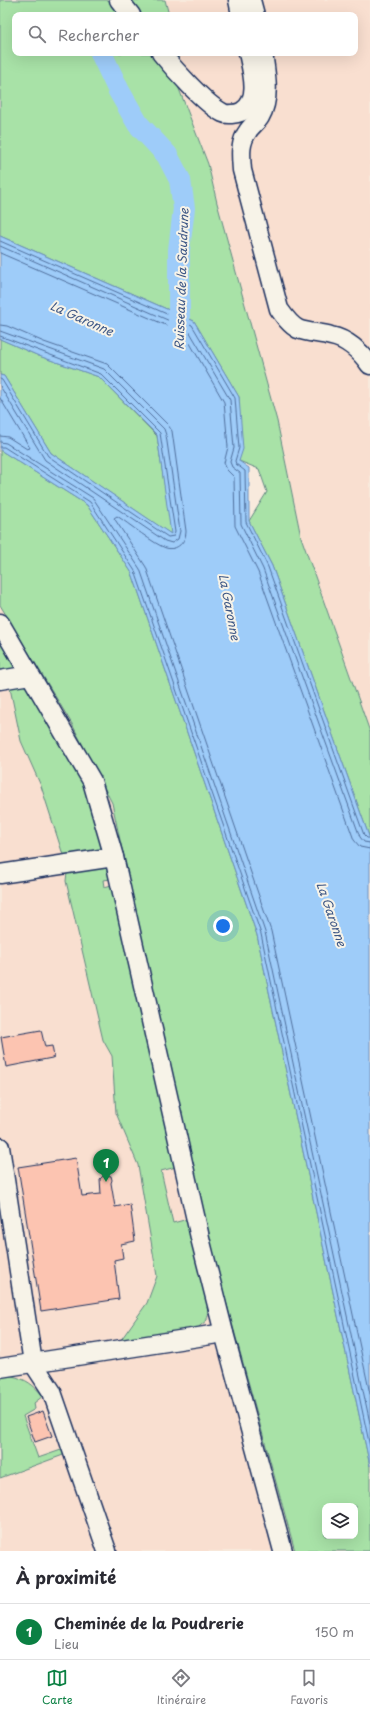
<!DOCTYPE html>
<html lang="fr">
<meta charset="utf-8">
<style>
:root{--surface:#fff;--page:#f2f2f3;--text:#2b2b33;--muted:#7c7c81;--line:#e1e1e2;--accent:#0b8043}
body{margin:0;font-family:"Playpen Sans",sans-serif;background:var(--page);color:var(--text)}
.controls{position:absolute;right:12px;bottom:12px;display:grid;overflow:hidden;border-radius:8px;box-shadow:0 4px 16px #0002}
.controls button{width:36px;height:36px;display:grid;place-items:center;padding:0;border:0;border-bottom:1px solid var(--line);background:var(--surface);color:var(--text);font:20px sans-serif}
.you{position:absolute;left:223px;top:926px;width:14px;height:14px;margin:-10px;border:3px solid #fff;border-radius:50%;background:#1a73e8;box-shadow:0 0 0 6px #1a73e833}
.badge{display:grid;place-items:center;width:26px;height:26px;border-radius:50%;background:var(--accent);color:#fff;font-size:13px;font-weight:700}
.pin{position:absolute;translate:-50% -33px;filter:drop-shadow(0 1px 2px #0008)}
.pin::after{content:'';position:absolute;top:21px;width:14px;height:12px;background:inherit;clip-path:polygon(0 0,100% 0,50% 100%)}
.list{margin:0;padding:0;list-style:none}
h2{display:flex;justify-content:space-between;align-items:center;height:52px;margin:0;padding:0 16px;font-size:17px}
h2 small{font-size:13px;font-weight:400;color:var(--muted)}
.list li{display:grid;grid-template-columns:26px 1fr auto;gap:12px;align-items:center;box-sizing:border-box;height:56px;padding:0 16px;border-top:1px solid var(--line)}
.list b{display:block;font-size:15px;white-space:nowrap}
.list p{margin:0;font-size:13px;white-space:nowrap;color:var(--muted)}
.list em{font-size:13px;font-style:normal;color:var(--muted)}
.icon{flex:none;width:22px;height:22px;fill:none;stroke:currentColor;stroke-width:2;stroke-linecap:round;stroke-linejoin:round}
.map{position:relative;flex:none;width:370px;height:1551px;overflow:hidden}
.search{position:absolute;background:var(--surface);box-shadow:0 4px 16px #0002;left:12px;right:12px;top:12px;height:44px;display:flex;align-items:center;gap:10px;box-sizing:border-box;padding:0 14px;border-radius:8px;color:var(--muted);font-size:15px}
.sheet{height:108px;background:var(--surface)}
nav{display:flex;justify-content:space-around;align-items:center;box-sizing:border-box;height:56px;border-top:1px solid var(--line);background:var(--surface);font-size:11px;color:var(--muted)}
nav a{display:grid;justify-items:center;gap:2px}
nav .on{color:var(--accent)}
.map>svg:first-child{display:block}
.built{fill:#f9dfd0}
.green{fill:#a8e2a7;stroke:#628882;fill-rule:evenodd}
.water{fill:#9eccf9;stroke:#6a8dbb}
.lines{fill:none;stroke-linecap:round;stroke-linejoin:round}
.shore{stroke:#4f6e9c;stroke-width:1}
.river{stroke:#9eccf9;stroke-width:22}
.building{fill:#fcc4b1;stroke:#1b2f5e}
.minor-casing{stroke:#1b2f5e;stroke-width:21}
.minor{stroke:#f7f3e8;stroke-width:18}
.labels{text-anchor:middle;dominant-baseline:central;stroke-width:4;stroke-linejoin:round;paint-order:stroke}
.water-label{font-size:12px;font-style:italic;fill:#3c5685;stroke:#f7f3e8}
</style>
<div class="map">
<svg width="370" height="1551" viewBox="0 0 370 1551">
<rect width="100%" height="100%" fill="#f8eadd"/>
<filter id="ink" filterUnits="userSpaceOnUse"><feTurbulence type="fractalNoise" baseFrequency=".025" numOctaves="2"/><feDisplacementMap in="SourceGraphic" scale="8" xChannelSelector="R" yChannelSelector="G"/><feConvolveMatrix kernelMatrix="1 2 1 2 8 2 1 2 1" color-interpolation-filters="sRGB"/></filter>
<g filter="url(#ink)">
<g class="built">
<polygon points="165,0 370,0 370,732 301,537 277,421 217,203 208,164 174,76 181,69 178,53 355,53 355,15 169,15"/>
<polygon points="0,605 72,724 112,803 182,1128 214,1258 295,1551 0,1551"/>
</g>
<g class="green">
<polygon points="0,0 165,0 169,15 15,15 15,53 178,53 181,69 174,76 208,164 217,203 277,421 301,537 370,732 370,839 272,566 249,521 267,492 259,469 239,461 239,397 194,321 0,236"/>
<polygon points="0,339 39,356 99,377 157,436 172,535 51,453 4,376 0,375"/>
<path d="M0,450L87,505L132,573L257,935L370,1466V1551H295L214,1258L182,1128L112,803L72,724L0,605ZM325,1506H355V1536H325Z"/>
<polygon points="0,641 15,666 12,673 0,673"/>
<polygon points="16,684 29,687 86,784 103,841 100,851 65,861 41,786 21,741 10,688"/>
<polygon points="99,866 107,868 111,879 103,880 104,887 112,885 176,1167 161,1171 173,1223 188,1219 208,1304 207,1320 193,1332 118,1344 147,1303 157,1276 138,1165 116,1113 112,1056 103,1040 66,881 67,872"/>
<path d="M12,1376C26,1379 34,1385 43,1396L34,1403L35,1409L23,1416L38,1458L64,1449L66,1454L0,1478V1377Z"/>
</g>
<polygon class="water" points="0,236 194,321 239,397 243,449 239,461 249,468 249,521 272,566 370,839 370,1466 257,935 132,573 87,505 0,450 0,375 4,376 51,453 171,534 157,435 99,377 39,356 0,339"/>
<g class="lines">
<g class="shore">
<polyline points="0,241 192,325 235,398 239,448 235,461 236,464 245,471 246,522 268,567 364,835 367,838 370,838"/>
<polyline points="0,246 188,329 230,400 234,448 230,462 232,467 240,473 241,524 263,569 360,837 364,842 370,843"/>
<polyline points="0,253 184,333 224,402 228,447 224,463 227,470 234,477 235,526 258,572 354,840 360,847 370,849"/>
<path d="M0,325L7,326L44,342L107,364L168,425L172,431L186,531C186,542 177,551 166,548C155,545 128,523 117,516L114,518L146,567L271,931L370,1394"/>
<polyline points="0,331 104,369 164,429 166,435 180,531 178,539 172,543 165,541 45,460 0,386"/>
<polyline points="0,336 101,374 160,433 175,532 174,536 168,537 48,456 2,380 0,379"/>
<polyline points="0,398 30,448 27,449 8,437 0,436"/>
<polyline points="0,442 6,443 93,498 140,569 265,932 370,1423"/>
<polyline points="0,447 4,447 90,502 135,571 261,934 370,1447"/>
</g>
<polyline class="river" points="101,53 119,91 138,124 167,155 180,180 184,208 179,250 179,345"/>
</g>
<g class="building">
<polygon points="41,1030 45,1047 52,1046 54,1057 52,1058 6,1067 1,1037"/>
<polygon points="76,1158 82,1196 101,1194 100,1179 103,1176 107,1175 111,1176 112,1180 111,1183 115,1207 130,1204 135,1241 121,1244 123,1258 114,1260 119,1299 41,1311 18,1167"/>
<polygon points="43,1411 52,1436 35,1442 26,1417"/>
</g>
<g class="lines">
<defs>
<g id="minor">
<polyline points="119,0 131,15"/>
<polyline points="238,0 241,15"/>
<polyline points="251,0 255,15"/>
<path d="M161,53C174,69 205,104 223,113C227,115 236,114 241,112C261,102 252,71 248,53"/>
<path d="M263,53C266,73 271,98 260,117C257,122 251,126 248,131C239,143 241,157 242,170L279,309C284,316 290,325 298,329C308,333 321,333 331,336C347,339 361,352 370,365"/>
<polyline points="0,623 92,781 114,857 201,1242 224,1333 283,1551"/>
<polyline points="0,680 30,675"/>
<polyline points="0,874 114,857"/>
<polyline points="0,1147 33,1363 52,1392 107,1551"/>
<polyline points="0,1368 224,1333"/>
</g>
</defs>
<use href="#minor" class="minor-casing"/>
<use href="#minor" class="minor"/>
</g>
</g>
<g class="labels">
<g class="water-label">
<text transform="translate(181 279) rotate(-88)">Ruisseau de la Saudrune</text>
<text transform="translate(82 318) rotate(24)">La Garonne</text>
<text transform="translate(230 607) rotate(79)">La Garonne</text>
<text transform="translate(332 914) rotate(71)">La Garonne</text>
</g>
</g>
</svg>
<div class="controls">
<button><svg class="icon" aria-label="layers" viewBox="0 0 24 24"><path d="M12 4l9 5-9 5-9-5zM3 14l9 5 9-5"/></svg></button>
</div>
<div class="you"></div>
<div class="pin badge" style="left:106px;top:1182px">1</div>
<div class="search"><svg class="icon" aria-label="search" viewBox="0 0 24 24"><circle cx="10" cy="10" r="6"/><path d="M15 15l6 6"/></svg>Rechercher</div>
</div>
<section class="sheet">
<h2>À proximité<small></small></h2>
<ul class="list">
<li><span class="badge">1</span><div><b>Cheminée de la Poudrerie</b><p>Lieu</p></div><em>150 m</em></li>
</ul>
</section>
<nav>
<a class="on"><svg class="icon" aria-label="map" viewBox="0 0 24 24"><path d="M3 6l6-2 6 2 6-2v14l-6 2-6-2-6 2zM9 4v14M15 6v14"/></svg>Carte</a>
<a><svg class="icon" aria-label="directions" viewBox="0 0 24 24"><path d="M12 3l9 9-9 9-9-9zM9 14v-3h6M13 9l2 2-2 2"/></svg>Itinéraire</a>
<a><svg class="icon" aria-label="saved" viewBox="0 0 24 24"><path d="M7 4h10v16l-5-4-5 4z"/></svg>Favoris</a>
</nav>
